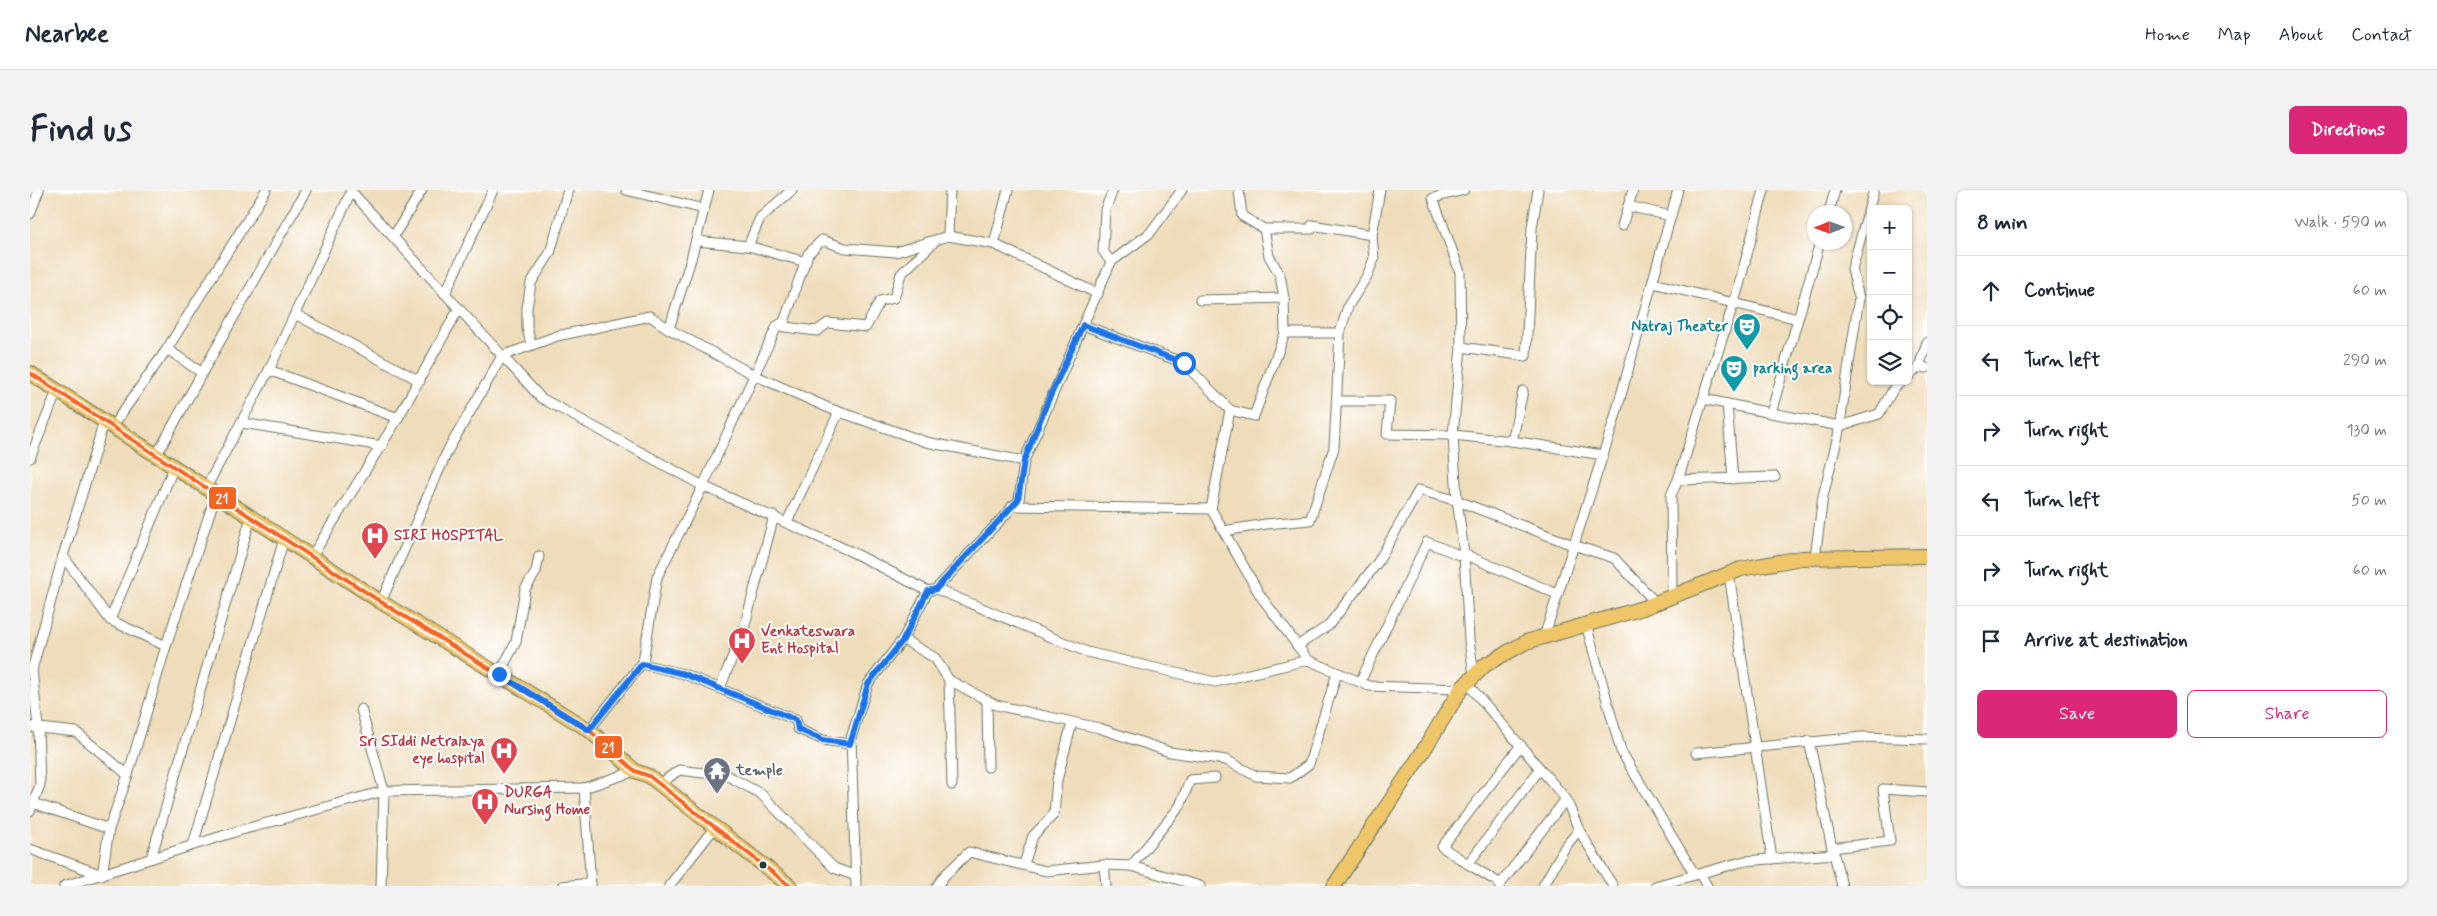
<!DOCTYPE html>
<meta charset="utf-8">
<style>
:root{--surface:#fff;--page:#f2f2f3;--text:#1f2937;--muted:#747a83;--line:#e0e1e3;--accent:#db2777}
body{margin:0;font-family:Mynerve,sans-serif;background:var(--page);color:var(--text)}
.controls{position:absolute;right:15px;top:15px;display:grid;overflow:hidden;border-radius:8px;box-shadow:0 1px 4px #0004}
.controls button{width:45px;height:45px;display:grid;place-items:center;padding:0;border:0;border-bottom:1px solid var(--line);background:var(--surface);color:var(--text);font:25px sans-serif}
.compass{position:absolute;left:1777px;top:15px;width:45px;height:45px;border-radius:50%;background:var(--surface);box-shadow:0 1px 4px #0004;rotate:269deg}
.stop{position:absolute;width:15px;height:15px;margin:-11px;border:4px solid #1a73e8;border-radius:50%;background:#fff}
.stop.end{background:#1a73e8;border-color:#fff;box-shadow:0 1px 5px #0008}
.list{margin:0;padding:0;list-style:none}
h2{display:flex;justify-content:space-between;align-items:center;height:65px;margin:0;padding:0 20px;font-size:21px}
h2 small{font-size:16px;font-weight:400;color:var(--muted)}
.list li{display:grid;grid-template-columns:32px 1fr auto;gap:15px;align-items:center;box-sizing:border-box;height:70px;padding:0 20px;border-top:1px solid var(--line)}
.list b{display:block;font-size:19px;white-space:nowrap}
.list em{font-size:16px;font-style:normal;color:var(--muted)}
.actions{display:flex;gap:10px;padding:15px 20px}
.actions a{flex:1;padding:11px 0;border:1px solid var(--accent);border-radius:8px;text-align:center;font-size:18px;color:var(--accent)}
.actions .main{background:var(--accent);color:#fff}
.icon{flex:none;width:28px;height:28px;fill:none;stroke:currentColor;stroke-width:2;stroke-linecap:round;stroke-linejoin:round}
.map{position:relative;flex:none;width:1897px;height:696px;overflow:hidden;border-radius:8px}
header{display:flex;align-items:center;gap:30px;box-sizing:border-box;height:70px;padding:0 25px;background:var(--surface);border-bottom:1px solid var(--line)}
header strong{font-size:24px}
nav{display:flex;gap:28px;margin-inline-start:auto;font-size:18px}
.intro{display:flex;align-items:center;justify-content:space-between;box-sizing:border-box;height:120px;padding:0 30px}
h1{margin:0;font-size:35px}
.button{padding:12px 22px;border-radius:8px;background:var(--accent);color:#fff;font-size:18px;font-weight:700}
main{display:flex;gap:30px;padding:0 30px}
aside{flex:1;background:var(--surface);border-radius:8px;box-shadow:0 1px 4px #0004}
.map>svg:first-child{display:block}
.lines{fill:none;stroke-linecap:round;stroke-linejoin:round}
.street-casing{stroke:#687563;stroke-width:11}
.primary-casing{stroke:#687563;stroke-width:16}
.street{stroke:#fff;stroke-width:9}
.primary{stroke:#eec569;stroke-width:14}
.bus-1-casing{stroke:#fff;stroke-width:8}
.bus-1{stroke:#f26522;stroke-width:4}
.route{stroke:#1a73e8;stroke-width:6}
.bus-dot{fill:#1f3d34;stroke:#fff;stroke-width:2}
.labels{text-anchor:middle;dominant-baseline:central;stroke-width:4;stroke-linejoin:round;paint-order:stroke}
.culture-label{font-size:15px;font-weight:bold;fill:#0d838f;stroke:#fff;text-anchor:end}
.health-label{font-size:15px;font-weight:bold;fill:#be3a42;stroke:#fff;text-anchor:start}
.worship-label{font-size:15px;font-weight:bold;fill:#5b616d;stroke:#fff;text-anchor:start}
.line-badge{stroke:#fff;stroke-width:2}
.badge-label{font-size:14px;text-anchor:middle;font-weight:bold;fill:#fff}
</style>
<header>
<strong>Nearbee</strong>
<nav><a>Home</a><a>Map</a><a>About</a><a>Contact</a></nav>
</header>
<div class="intro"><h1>Find us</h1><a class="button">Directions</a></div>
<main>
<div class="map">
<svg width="1897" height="696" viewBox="0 0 1897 696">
<rect width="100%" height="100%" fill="#fff"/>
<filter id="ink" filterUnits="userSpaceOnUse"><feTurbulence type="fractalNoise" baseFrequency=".02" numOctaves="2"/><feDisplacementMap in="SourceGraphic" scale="10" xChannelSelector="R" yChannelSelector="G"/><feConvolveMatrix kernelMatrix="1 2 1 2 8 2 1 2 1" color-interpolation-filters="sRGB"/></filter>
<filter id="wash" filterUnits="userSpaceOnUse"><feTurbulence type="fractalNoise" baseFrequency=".0096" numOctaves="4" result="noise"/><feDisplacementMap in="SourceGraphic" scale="20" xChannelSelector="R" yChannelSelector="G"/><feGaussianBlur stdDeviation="1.12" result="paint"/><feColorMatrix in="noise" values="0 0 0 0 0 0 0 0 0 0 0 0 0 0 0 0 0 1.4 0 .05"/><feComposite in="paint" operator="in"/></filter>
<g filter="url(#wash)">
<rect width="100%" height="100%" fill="#efdcba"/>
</g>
<g filter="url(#ink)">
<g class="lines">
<defs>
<g id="street">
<polyline points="320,0 511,208 673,296 822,362 898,401"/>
<polyline points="596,0 674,19"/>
<polyline points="762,0 730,28 718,56 776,72"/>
<polyline points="1152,0 1120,43 1081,72 1053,135 1154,173 1200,220 1181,319 1230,405 1278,470 1339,496 1431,499"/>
<polyline points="1209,0 1212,26 1234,39 1282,39 1282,35 1342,45"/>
<polyline points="1434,0 1403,8 1430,82 1431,157 1423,245 1427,309 1434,364"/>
<polyline points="1598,16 1641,26"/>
<polyline points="1799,22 1805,0"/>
<polyline points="0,24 9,0"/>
<polyline points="1592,36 1603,0"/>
<polyline points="1234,39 1239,66 1250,85 1254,108 1255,143"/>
<polyline points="918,46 920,0"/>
<polyline points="363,47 392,0"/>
<polyline points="666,51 718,56"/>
<polyline points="964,54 978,0"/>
<polyline points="1081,72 1073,61 1075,20 1083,0"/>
<polyline points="1623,93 1768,129"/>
<polyline points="415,104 463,0"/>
<polyline points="1170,110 1254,108"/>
<polyline points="265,124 390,191"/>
<polyline points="747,136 787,141 798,133 836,137 850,111 864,108 871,84 905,51"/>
<polyline points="639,139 661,69 679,0"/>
<polyline points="1897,152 1889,177 1897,178"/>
<polyline points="501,154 497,138 497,118 501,93 520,63 538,0"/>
<polyline points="1431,157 1496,166 1502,38 1508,0"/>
<polyline points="137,159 172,183 276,0"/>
<polyline points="239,180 368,228"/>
<polyline points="1878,187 1889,177"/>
<polyline points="1673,209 1708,99 1734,0"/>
<polyline points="1307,211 1360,211 1357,244 1423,245 1482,251 1573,265"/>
<polyline points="1697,214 1703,289"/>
<polyline points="1200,220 1224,226 1255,143 1310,143"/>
<polyline points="1741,223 1810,236 1849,224 1864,198 1873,191"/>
<polyline points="212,233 352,256"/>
<polyline points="82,237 137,159 236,0"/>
<polyline points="1482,251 1493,201"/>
<polyline points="126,266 172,183"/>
<polyline points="0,268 27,201"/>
<polyline points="1745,287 1648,290 1673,209 1741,223 1790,52"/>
<polyline points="176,298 239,180 321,2"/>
<polyline points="982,316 1181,319"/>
<polyline points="757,332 809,222"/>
<polyline points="1194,341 1236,334 1280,330 1304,258 1310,143 1318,116 1337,86 1344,69 1342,45 1350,0"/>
<polyline points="33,366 80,430 136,456"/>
<polyline points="282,366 368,228 429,118"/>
<polyline points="1785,368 1793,306 1808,246 1829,108 1822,79 1844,0"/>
<polyline points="1699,384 1742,669"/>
<polyline points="906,399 1057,462 1185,492 1278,470"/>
<polyline points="1642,406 1641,305 1648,290"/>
<polyline points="351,412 418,260 472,166 527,146 620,126 639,139 724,185 801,219 896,252 994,271"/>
<polyline points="80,430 144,277"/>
<polyline points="1556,434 1591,561 1665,685"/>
<polyline points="1514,447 1583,234 1648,0"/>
<polyline points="874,450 905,468 919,490 966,515 1069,538 1140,562 1196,570 1226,586 1260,588 1279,574 1307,483"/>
<polyline points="1267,456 1298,436 1348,372 1389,300 1428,311 1543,355 1584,368 1626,413"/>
<polyline points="612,474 654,484 766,530 768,539 793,550 820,554"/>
<polyline points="0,479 2,480 8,537 10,595 0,621"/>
<polyline points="2,480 33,366 74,232"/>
<polyline points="469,484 486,452 495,399 506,382 509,366"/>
<polyline points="1444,485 1439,450 1434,364 1527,404"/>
<polyline points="919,490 922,595"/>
<polyline points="1330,492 1397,352 1434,367"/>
<polyline points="1437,493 1536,609"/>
<polyline points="690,498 714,438 744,326"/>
<polyline points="957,510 958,577"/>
<polyline points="331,519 354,601 554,598"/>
<polyline points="0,537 46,542 98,585"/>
<polyline points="559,540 613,472 627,387 673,296 747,136 754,132 778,64 792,50 815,58 866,62 918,46 964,54 1068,104"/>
<polyline points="1779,551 1802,658"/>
<polyline points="1666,563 1832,547 1897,549"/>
<polyline points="630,594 649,580 698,586 731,604 804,678 826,686"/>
<polyline points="3,613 79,639"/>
<polyline points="163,655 254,349"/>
<polyline points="0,659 72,685 79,639 98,585 136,456 186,304"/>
<polyline points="1804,664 1802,658 1860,651 1853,599 1897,602"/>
<polyline points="121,668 221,327"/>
<polyline points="994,674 1003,646 1024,624 1027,590 1042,533"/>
<polyline points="1438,674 1412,657 1491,555"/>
<polyline points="1074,675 1076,696"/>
<polyline points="1101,676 1150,616 1160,590 1185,588"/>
<polyline points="1670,684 1677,696"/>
<polyline points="1471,694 1438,674 1510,579"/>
<polyline points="34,696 208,641 354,601 351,696"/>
<polyline points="532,696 561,693"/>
<polyline points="561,696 554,598 605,581"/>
<polyline points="639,696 685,637"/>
<polyline points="826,696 821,548 838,494 873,449 898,401 906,399 989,310 994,271 1053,135"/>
<polyline points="907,696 914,686 939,662 1016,681 1074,675 1101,676 1170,696"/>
<polyline points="1469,696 1536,609 1549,640"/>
<polyline points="1513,696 1535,657 1549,640 1583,696"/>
<polyline points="1625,696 1715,671 1804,664 1812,696"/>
</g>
<g id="primary">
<polyline points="0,183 351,412 559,540 605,581 619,586 760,696"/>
<polyline points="1304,696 1392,563 1431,499 1455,475 1496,452 1613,418 1711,379 1771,368 1897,366"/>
</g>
</defs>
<use href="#street" class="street-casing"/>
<use href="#primary" class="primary-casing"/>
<use href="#street" class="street"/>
<use href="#primary" class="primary"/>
<defs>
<polyline id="bus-1" points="0,183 351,412 559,540 605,581 619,586 760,696"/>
</defs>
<use href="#bus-1" class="bus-1-casing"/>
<use href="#bus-1" class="bus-1"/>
</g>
</g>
<g class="lines" filter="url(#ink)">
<polyline class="route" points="469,484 559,540 612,474 654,484 766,530 768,539 793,550 820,554 838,494 873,450 898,401 906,399 988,310 994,271 1017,213 1053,135 1154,173"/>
</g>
<defs>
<symbol id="theatre-pin" viewBox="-11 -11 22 30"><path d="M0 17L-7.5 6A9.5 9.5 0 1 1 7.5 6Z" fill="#0f9aa8" stroke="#fff"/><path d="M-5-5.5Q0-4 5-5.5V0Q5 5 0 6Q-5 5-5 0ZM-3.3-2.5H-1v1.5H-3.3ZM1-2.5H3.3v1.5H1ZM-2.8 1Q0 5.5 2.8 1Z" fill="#fff"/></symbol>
<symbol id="hospital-pin" viewBox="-11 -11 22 30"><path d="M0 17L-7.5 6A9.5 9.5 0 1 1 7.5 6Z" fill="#e0444e" stroke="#fff"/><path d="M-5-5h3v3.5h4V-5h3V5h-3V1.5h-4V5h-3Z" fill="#fff"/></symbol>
<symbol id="temple-pin" viewBox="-11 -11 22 30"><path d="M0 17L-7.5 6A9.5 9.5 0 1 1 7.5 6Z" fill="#6b7280" stroke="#fff"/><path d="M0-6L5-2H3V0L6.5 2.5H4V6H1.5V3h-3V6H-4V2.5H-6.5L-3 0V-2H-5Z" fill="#fff"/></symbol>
</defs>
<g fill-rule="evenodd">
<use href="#theatre-pin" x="1701" y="121" width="32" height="43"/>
<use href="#theatre-pin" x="1688" y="163" width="32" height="43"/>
<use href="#hospital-pin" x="329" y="330" width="32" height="43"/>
<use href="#hospital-pin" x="696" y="435" width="32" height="43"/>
<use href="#hospital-pin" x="458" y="545" width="32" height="43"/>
<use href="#temple-pin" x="671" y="565" width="32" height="43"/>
<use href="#hospital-pin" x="439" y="596" width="32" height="43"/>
</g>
<circle class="bus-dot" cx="733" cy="675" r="4.5"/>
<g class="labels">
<g class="culture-label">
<text x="1698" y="137">Natraj Theater</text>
<text x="1723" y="179" text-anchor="start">parking area</text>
</g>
<g class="health-label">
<text x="364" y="346">SIRI HOSPITAL</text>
<text x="731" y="442">Venkateswara<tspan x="731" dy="17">Ent Hospital</tspan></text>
<text x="455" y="552" text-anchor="end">Sri SIddi Netralaya<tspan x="455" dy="17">eye hospital</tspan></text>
<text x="474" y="603">DURGA<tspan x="474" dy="17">Nursing Home</tspan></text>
</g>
<g class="worship-label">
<text x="706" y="581">temple</text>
</g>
</g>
<g class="line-badge">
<rect x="178" y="296" width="29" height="24" rx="5" fill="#f26522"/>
<rect x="564" y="545" width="29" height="24" rx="5" fill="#f26522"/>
</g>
<g class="badge-label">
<text x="192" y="313">21</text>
<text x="578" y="562">21</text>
</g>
</svg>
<div class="controls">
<button>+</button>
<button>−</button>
<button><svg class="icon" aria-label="locate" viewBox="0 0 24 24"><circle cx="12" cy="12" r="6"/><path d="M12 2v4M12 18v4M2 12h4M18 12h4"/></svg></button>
<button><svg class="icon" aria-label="layers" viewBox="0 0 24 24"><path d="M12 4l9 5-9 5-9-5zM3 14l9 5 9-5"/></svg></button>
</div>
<svg class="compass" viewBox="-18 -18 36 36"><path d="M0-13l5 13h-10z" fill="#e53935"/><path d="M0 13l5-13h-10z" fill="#747a83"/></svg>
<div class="stop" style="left:1154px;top:173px"></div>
<div class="stop end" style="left:469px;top:484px"></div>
</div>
<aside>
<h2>8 min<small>Walk · 590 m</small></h2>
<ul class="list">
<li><svg class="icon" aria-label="ahead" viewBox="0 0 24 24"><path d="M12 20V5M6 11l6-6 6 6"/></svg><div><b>Continue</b></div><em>60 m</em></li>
<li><svg class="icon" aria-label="left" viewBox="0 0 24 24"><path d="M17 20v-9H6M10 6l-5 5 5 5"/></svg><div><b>Turn left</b></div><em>290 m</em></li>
<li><svg class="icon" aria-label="right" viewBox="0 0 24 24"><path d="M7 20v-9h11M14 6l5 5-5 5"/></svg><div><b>Turn right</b></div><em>130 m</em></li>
<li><svg class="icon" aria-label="left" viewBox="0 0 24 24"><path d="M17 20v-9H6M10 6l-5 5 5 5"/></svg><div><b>Turn left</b></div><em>50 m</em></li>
<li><svg class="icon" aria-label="right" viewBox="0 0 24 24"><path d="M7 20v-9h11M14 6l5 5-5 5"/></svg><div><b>Turn right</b></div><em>60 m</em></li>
<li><svg class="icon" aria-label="arrive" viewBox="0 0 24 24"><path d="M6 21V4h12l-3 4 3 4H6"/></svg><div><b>Arrive at destination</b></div></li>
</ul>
<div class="actions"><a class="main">Save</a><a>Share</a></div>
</aside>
</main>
